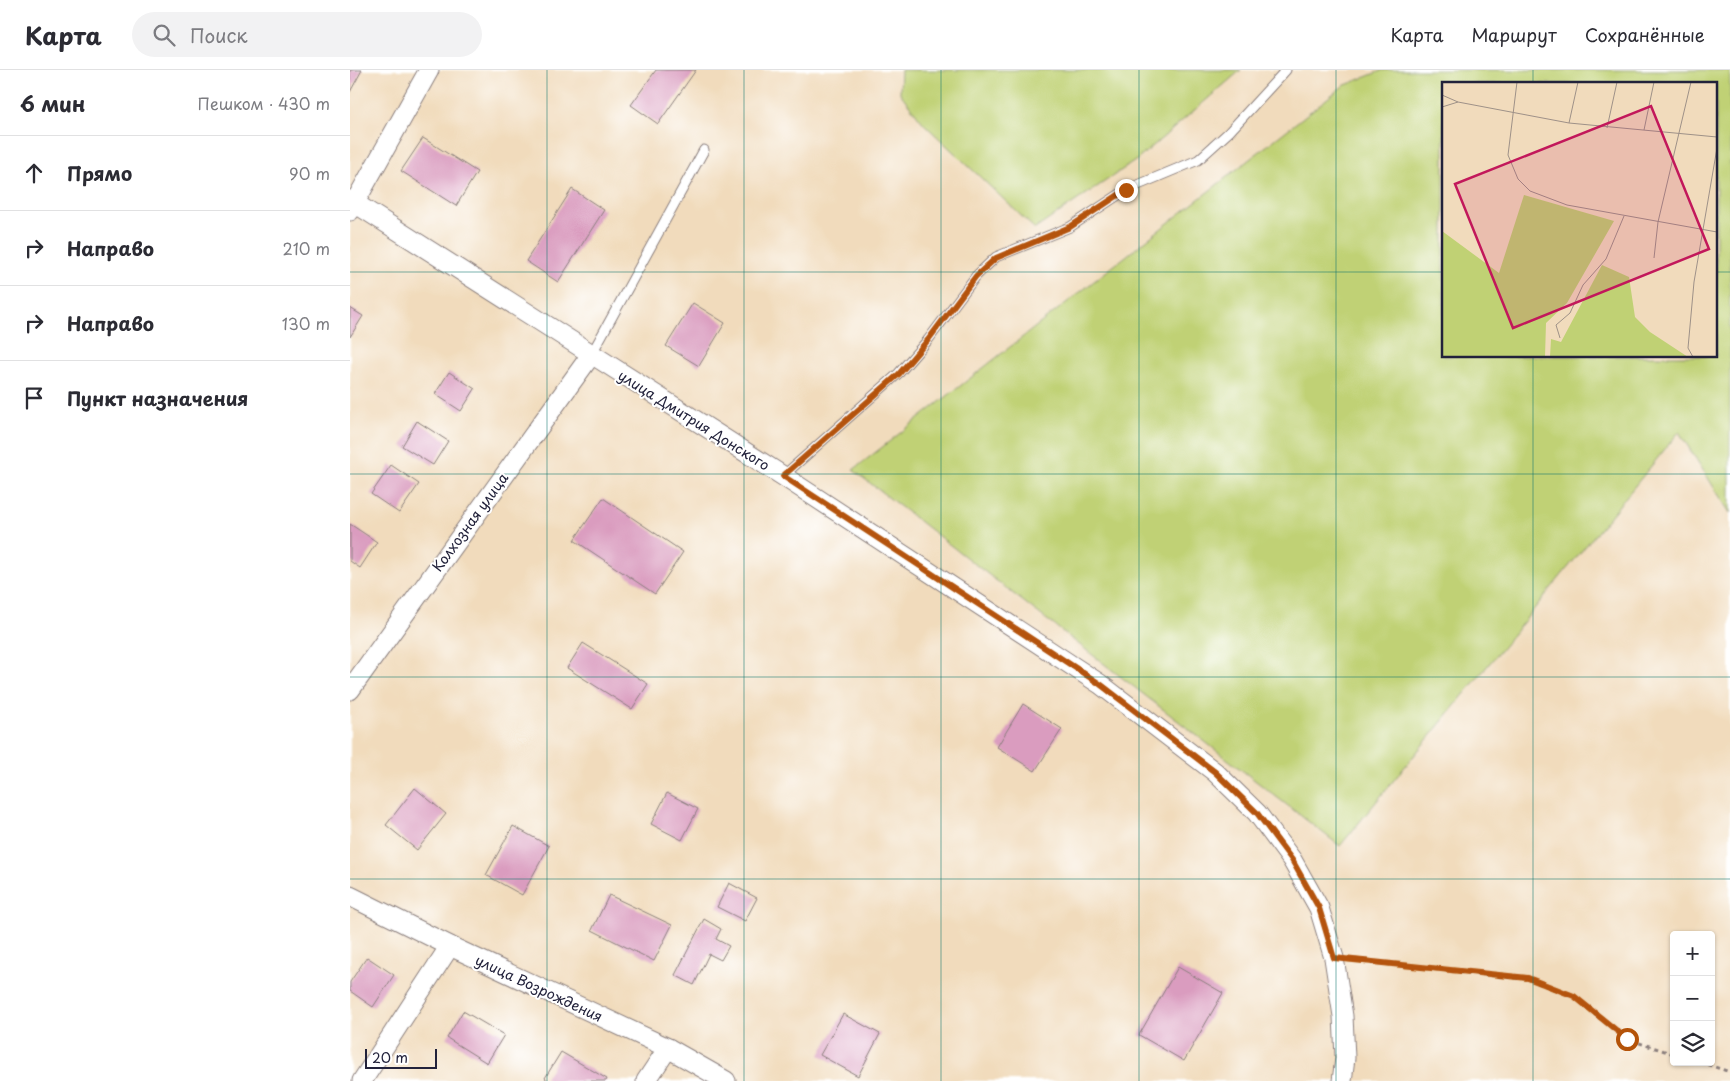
<!DOCTYPE html>
<html lang="ru">
<meta charset="utf-8">
<style>
:root{--surface:#fff;--page:#f2f2f3;--text:#2b2b33;--muted:#7c7c81;--line:#e1e1e2}
body{margin:0;font-family:"Playpen Sans",sans-serif;background:var(--page);color:var(--text)}
.controls{position:absolute;right:15px;bottom:15px;display:grid;overflow:hidden;border-radius:5px;box-shadow:0 1px 4px #0004}
.controls button{width:45px;height:45px;display:grid;place-items:center;padding:0;border:0;border-bottom:1px solid var(--line);background:var(--surface);color:var(--text);font:25px sans-serif}
.scale{position:absolute;left:15px;bottom:12px;width:72px;box-sizing:border-box;padding-left:5px;border:2px solid #22223b;border-top:0;font-size:14px;line-height:18px;white-space:nowrap;color:#22223b;-webkit-text-stroke:4px #fff;paint-order:stroke}
.stop{position:absolute;width:15px;height:15px;margin:-11px;border:4px solid #b45309;border-radius:50%;background:#fff}
.stop.end{background:#b45309;border-color:#fff;box-shadow:0 1px 5px #0008}
.list{margin:0;padding:0;list-style:none}
h2{display:flex;justify-content:space-between;align-items:center;height:65px;margin:0;padding:0 20px;font-size:21px}
h2 small{font-size:16px;font-weight:400;color:var(--muted)}
.list li{display:grid;grid-template-columns:32px 1fr auto;gap:15px;align-items:center;box-sizing:border-box;height:75px;padding:0 20px;border-top:1px solid var(--line)}
.list b{display:block;font-size:19px;white-space:nowrap}
.list em{font-size:16px;font-style:normal;color:var(--muted)}
.icon{flex:none;width:28px;height:28px;fill:none;stroke:currentColor;stroke-width:2;stroke-linecap:round;stroke-linejoin:round}
.map{position:relative;flex:none;width:1380px;height:1011px;overflow:hidden}
header{display:flex;align-items:center;gap:30px;box-sizing:border-box;height:70px;padding:0 25px;background:var(--surface);border-bottom:1px solid var(--line)}
header strong{font-size:24px}
nav{display:flex;gap:28px;margin-inline-start:auto;font-size:18px}
.search{width:350px;height:45px;background:var(--page);display:flex;align-items:center;gap:12px;box-sizing:border-box;padding:0 18px;border-radius:28px;color:var(--muted);font-size:19px}
main{display:flex}
aside{flex:1;background:var(--surface)}
.map>svg:first-child{display:block}
.green{fill:#c0d174;stroke:#717a58;fill-rule:evenodd}
.building{fill:#da9cbf}
.lines{fill:none;stroke-linecap:round;stroke-linejoin:round}
.lane-casing{stroke:#8a7e7c;stroke-width:11}
.street-casing{stroke:#8a7e7c;stroke-width:21}
.path{stroke:#8a7e7c;stroke-width:3;stroke-dasharray:4 4;stroke-linecap:butt}
.lane{stroke:#fff;stroke-width:9}
.street{stroke:#fff;stroke-width:19}
.route{stroke:#b45309;stroke-width:6}
.grid{fill:none;stroke:#0f766e;stroke-width:1;stroke-opacity:0.55}
.labels{text-anchor:middle;dominant-baseline:central;stroke-width:4;stroke-linejoin:round;paint-order:stroke}
.street-label{font-size:14px;fill:#22223b;stroke:#fff}
.inset-road{fill:none;stroke:#9e9188;stroke-width:1}
.view{fill:#c2185b;fill-opacity:0.15;stroke:#c2185b;stroke-width:2.5}
.inset-edge{fill:none;stroke:#22223b;stroke-width:2.5}
</style>
<header>
<strong>Карта</strong>
<div class="search"><svg class="icon" aria-label="search" viewBox="0 0 24 24"><circle cx="10" cy="10" r="6"/><path d="M15 15l6 6"/></svg>Поиск</div>
<nav><a>Карта</a><a>Маршрут</a><a>Сохранённые</a></nav>
</header>
<main>
<aside>
<h2>6 мин<small>Пешком · 430 m</small></h2>
<ul class="list">
<li><svg class="icon" aria-label="ahead" viewBox="0 0 24 24"><path d="M12 20V5M6 11l6-6 6 6"/></svg><div><b>Прямо</b></div><em>90 m</em></li>
<li><svg class="icon" aria-label="right" viewBox="0 0 24 24"><path d="M7 20v-9h11M14 6l5 5-5 5"/></svg><div><b>Направо</b></div><em>210 m</em></li>
<li><svg class="icon" aria-label="right" viewBox="0 0 24 24"><path d="M7 20v-9h11M14 6l5 5-5 5"/></svg><div><b>Направо</b></div><em>130 m</em></li>
<li><svg class="icon" aria-label="arrive" viewBox="0 0 24 24"><path d="M6 21V4h12l-3 4 3 4H6"/></svg><div><b>Пункт назначения</b></div></li>
</ul>
</aside>
<div class="map">
<svg width="1380" height="1011" viewBox="0 0 1380 1011">
<rect width="100%" height="100%" fill="#fff"/>
<filter id="ink" filterUnits="userSpaceOnUse"><feTurbulence type="fractalNoise" baseFrequency=".02" numOctaves="2"/><feDisplacementMap in="SourceGraphic" scale="10" xChannelSelector="R" yChannelSelector="G"/><feConvolveMatrix kernelMatrix="1 2 1 2 8 2 1 2 1" color-interpolation-filters="sRGB"/></filter>
<filter id="wash" filterUnits="userSpaceOnUse"><feTurbulence type="fractalNoise" baseFrequency=".0096" numOctaves="4" result="noise"/><feDisplacementMap in="SourceGraphic" scale="20" xChannelSelector="R" yChannelSelector="G"/><feGaussianBlur stdDeviation="1.12" result="paint"/><feColorMatrix in="noise" values="0 0 0 0 0 0 0 0 0 0 0 0 0 0 0 0 0 1.4 0 .05"/><feComposite in="paint" operator="in"/></filter>
<g filter="url(#wash)">
<rect width="100%" height="100%" fill="#f1dbbc"/>
<g class="green">
<polygon points="551,0 891,0 788,89 685,159 574,54 550,23"/>
<path d="M1033,0H1380V443L1329,362L990,776L503,400L993,16ZM1094,14H1366V286H1094Z"/>
</g>
<g id="blocks">
<g class="building">
<polygon points="0,0 12,0 0,22"/>
<polygon points="306,0 346,0 308,54 281,35"/>
<polygon points="73,68 127,102 106,136 51,101"/>
<polygon points="222,119 254,140 208,212 176,191"/>
<polygon points="343,233 375,253 349,296 316,276"/>
<polygon points="0,238 13,246 0,267"/>
<polygon points="99,302 125,319 111,341 85,324"/>
<polygon points="67,351 98,371 83,395 52,376"/>
<polygon points="41,395 69,414 49,443 21,424"/>
<polygon points="253,428 333,482 305,524 224,470"/>
<polygon points="0,454 27,472 10,498 0,491"/>
<polygon points="233,573 298,614 282,639 217,598"/>
<polygon points="673,634 712,659 685,701 647,677"/>
<polygon points="65,718 96,744 67,780 36,755"/>
<polygon points="317,723 348,739 332,770 301,754"/>
<polygon points="163,756 199,776 172,825 136,805"/>
<polygon points="379,813 407,828 395,851 367,837"/>
<polygon points="259,825 322,855 304,891 242,860"/>
<polygon points="354,849 371,859 366,869 379,876 371,890 359,884 344,915 325,905"/>
<polygon points="17,887 44,905 23,937 0,921 0,912"/>
<polygon points="828,897 873,923 834,991 789,965"/>
<polygon points="113,941 154,965 137,993 97,968"/>
<polygon points="493,944 530,964 508,1006 470,985"/>
<polygon points="211,982 257,1009 256,1011 199,1011 195,1008"/>
</g>
</g>
</g>
<g filter="url(#ink)">
<use href="#blocks" fill-opacity="0" stroke="#8a7e7c" stroke-width="1"/>
<g class="lines">
<defs>
<g id="lane">
<polyline points="241,285 354,80"/>
<polyline points="433,406 549,303 578,270 626,206 646,187 720,157 776,120 848,90 879,62 936,0"/>
</g>
<g id="street">
<polyline points="0,130 433,406 750,614 865,702 907,743 942,790 969,838 984,888 993,946 995,988 992,1011"/>
<polyline points="0,141 79,0"/>
<polyline points="0,620 241,285"/>
<polyline points="0,826 100,876 318,978 376,1011"/>
<polyline points="12,1011 100,876"/>
<polyline points="296,1011 318,978"/>
</g>
</defs>
<use href="#lane" class="lane-casing"/>
<use href="#street" class="street-casing"/>
<g class="path">
<polyline points="1005,890 1178,909 1224,926 1277,969 1324,984"/>
<polyline points="1350,992 1380,1002"/>
</g>
<use href="#lane" class="lane"/>
<use href="#street" class="street"/>
</g>
</g>
<g class="lines" filter="url(#ink)">
<polyline class="route" points="776,120 720,157 646,188 626,206 578,270 549,304 433,406 750,614 865,702 907,743 942,790 969,838 984,888 1178,908 1224,926 1277,969"/>
</g>
<path class="grid" d="M197,0V1011M394,0V1011M591,0V1011M789,0V1011M986,0V1011M1183,0V14M0,202H1094M1366,202H1380M1183,286V1011M0,404H1380M0,607H1380M0,809H1380"/>
<g class="labels">
<g class="street-label">
<text transform="translate(344 350) rotate(32)">улица Дмитрия Донского</text>
<text transform="translate(120 452) rotate(-54)">Колхозная улица</text>
<text transform="translate(189 918) rotate(25)">улица Возрождения</text>
</g>
</g>
<g transform="translate(1092 12)">
<rect width="275" height="275" fill="#f1dbbc"/>
<path d="M82,113L172,139L125,221L104,241L103,275H0V149L57,191ZM160,183L187,195L193,235L208,250L246,275H108L109,257L119,260Z" fill="#c0d174"/>
<path class="inset-road" d="M75,0L66,73L76,97L88,109L125,123L275,150M0,13L16,20L127,41L275,55M0,25L16,20M127,41L136,0M165,46L175,0M202,48L212,0M212,176L216,140L249,0M118,256L114,243L128,231L141,203L164,177L182,134M251,275L246,266L252,200L275,66"/>
<path class="view" d="M209,24L267,167L71,246L13,102Z"/>
<rect width="275" height="275" class="inset-edge"/>
</g>
</svg>
<div class="controls">
<button>+</button>
<button>−</button>
<button><svg class="icon" aria-label="layers" viewBox="0 0 24 24"><path d="M12 4l9 5-9 5-9-5zM3 14l9 5 9-5"/></svg></button>
</div>
<div class="scale">20 m</div>
<div class="stop" style="left:1277px;top:969px"></div>
<div class="stop end" style="left:776px;top:120px"></div>
</div>
</main>
